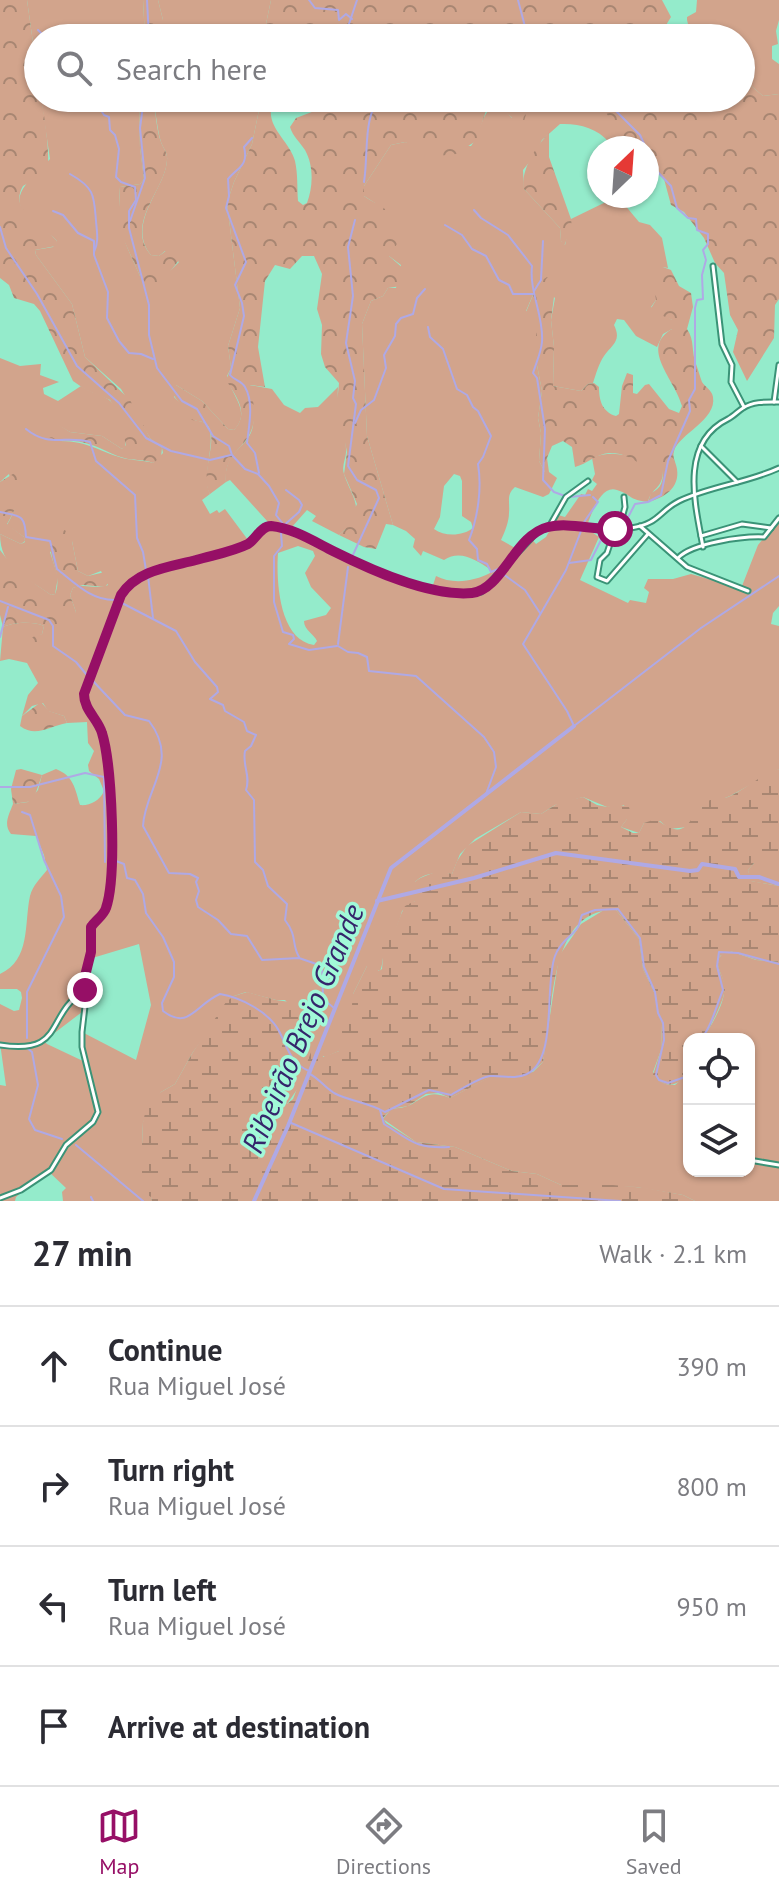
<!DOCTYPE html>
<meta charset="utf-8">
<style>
:root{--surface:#fff;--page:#f7f7f7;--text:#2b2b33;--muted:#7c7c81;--line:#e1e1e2;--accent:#960f66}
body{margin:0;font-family:"PT Sans",sans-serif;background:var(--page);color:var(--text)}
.controls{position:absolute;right:24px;bottom:24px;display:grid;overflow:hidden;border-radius:16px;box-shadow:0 2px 6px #0004}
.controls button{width:72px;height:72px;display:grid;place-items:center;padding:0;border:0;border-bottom:2px solid var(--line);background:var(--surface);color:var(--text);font:40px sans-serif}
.compass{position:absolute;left:587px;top:136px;width:72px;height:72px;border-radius:50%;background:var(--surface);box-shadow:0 2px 6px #0004;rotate:25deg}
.stop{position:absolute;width:24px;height:24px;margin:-18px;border:6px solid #960f66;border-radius:50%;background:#fff}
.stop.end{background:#960f66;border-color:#fff;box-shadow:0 2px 8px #0008}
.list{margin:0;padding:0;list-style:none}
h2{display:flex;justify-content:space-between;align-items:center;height:104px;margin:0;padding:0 32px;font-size:34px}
h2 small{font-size:26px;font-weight:400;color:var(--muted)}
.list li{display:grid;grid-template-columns:52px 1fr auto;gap:24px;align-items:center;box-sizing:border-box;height:120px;padding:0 32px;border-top:2px solid var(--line)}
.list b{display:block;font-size:30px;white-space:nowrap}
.list p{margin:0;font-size:26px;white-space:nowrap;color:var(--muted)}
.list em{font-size:26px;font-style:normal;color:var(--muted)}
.icon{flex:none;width:44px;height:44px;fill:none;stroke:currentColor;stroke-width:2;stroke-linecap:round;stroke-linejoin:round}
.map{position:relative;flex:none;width:779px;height:1201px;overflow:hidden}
.search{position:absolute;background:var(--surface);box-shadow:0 2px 6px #0004;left:24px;right:24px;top:24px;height:88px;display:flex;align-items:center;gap:20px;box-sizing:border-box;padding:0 28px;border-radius:44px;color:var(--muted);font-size:30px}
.sheet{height:584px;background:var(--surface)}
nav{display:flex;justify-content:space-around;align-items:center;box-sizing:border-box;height:112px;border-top:2px solid var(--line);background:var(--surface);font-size:22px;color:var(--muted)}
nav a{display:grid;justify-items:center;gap:4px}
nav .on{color:var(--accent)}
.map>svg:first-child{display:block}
.green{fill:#d2a48c;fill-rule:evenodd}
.forest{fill:url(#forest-crowns);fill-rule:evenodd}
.wetland{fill:url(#wetland-marsh)}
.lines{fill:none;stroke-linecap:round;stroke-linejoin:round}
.stream{stroke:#afa9e5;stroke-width:2}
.canal{stroke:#afa9e5;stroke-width:4}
.minor-casing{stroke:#3a9377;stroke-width:7}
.minor{stroke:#fff;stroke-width:3}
.route{stroke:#960f66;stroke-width:10}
.labels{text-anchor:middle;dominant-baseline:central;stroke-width:7;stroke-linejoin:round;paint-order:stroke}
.water-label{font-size:30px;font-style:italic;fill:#35256b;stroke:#a1f9d8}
</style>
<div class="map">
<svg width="779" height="1201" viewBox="0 0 779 1201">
<defs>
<pattern id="forest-crowns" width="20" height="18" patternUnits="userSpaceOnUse" patternTransform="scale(2)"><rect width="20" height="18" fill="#d2a48c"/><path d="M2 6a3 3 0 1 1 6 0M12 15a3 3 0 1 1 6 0" fill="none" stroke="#a88672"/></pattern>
<pattern id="wetland-marsh" width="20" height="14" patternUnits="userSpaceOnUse" patternTransform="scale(2)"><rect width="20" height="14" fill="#d2a48c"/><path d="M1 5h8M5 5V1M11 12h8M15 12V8" fill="none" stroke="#a88672"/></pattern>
</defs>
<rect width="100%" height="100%" fill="#94ebcb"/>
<g class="green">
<polygon points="27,0 143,0 145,38 38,38 38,78"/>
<polygon points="158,0 271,0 263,38 163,38 163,20"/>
<polygon points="697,0 779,0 779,20 776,31 778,44 772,46 772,59 779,64 779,94 763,96 741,77 741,38 699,38 689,28 687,20 687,17 696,12"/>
<path d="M41,98H139L140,148L144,179L140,184L120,187C117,230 123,238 140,276L168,273L179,262L165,251L159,256L151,255C125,224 166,188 167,160C168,153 163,148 161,142C157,129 156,112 153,98H255L259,110L252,144L234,182L227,203L240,308L228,346L231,368L227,376C231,396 252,411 234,430L228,429L202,401L176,385L174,397L188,411L192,419C196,421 201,421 205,423C220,433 200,476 210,494L202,500L210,514L217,510L219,513L225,509L248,540L268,522L230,480L226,482C223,449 250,449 253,425C255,413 250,397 249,385L272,389L284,405L300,413L305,408L318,407L338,387C336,410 346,427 346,449C347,457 341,465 344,474C352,499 369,511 339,535L312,521L316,516L307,510L291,528L333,551L432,588L436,576C453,585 475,581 490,573V569C476,560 460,549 444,560L423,551L421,556L413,547L415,539L406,531L393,525L367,436L362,324L371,301L383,296L388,288H396L401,265L389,256L375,203L364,196V186L391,145L405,142L413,144L471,146C482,134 485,84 512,118L528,107L534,98H596L627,139L620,143L609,142C597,128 578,123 560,124L542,140L535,155L523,170L524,189L560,228L561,241L565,245L571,219L612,199L619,198L639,222L650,225L662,238L668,268L663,267L656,300L651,307L672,320V329L663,334L657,347L636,336L624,320L617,319L614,325C622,341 612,345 604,356C599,363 596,374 593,383L588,384L581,391L553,386L554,347L551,320L555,298L538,283L526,311L536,316V360L542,391L538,418L541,433L539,461L545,472H549L557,478L549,494L543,497L515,487C506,495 510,501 509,513C509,521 505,532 501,540L517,549L529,536L536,544L546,537L558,515L565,517L581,494L585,495L588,489L592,491L597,484L592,480L595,474L592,458C618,447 639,460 663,470C663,490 651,487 648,502C629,500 632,495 617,490C600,484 591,516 586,528L599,537L580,580L628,603L630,600L646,603L649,592L644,588L648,579H673L691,574L733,586H742L758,545L779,520V606L773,613L771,624L779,626V769L730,796L702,807L688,827L669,829L660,821L644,823L639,833L621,827L627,819L624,805L607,807L583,797L555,805L541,814L521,812L475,839L460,854L452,874C440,873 425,871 415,882V901L402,911C399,925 391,937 385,951C382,958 383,964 380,971L367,966L353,994V1012L339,1051L325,1057L321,1055L287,1104L283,1103C282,1081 298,1045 311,1028L285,1000H276L246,992L234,996L193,1052L175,1084L161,1092L143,1122L142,1146L152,1201H63L62,1192L66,1188L47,1170L16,1197L15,1201H0V1085L6,1086L0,1043V1004L14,1011L19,1010L22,998L21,992L17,989H0V974C31,960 24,924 30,896C33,885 40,879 47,870L44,855L36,836L11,834C3,824 9,815 13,804L28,802L38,790L42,775L56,769C74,776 75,789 80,805C89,806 100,801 104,791L99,779L89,771L88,765L94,751L88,743L87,722L67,723L64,716L48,711L43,703L32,706L22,716L28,695L38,683L27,663L9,659L0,661L3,627C13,622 34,621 44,626L42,634L26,643L64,624L76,612L70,595L73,588C85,583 96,590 108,585L101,571L88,576L78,571L72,541L50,552L58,577L55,594L51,595C26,577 0,568 0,534L21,544L25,542L24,537L7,525C20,502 15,500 9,474L0,482V358L20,366L41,364L40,375L59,382L43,388L44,394L58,401L81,386C89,392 97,393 106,398C119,404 128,434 125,447L122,449L102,436L70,432L56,424L57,441C89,440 100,453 127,459C136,461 144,460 153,463L163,453L162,448L150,438L121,389L85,357L72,304L36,255L35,250L53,247L57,241C52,235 48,234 42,229C0,201 25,185 50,159ZM454,474L460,476L462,481V516L471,522L473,528C463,536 445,537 434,529L440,517L444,486ZM298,546L313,551L315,556L305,573L311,587L331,608L326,615L304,621C304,630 314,634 317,641L314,645C279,640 276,581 278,553ZM139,944L151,1005L136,1060L80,1031L83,1061L47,1044L44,1041L82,1012L84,982L89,959Z"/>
<polygon points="754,863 779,863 779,886 750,881 748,870"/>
<path d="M604,910H616L639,939L643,969L654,992L662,1024L661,1050L653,1072C659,1082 663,1085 675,1085L689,1073V1171H749V1039H702C711,1027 727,1000 724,985C723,975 717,970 718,959L725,951H730L756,960L779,962V1201H695L683,1195L636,1187L561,1185L537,1174L512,1171L455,1147L416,1142L383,1119L391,1109C398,1108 405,1108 412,1104C427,1094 432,1091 450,1098L488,1078L533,1072L543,1062L559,956L581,924Z"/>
</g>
<g class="forest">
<path d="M0,0H27L38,78V98H41C44,112 52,162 46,173L23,186C8,212 43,224 57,241L56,246L35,250L36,255L72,304L85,357L130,400L150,438L162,448L161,457L153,463C144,459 137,461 128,459C113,456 99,446 85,443C69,438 53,445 43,431L44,425L56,423L70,432L102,436L122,449L126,445L119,416L110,400L86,390L73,381L40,311L34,304L14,298L9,285L0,278Z"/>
<polygon points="143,0 158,0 163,20 163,38 145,38"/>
<polygon points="271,0 662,0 671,17 658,38 263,38"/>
<polygon points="741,77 763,96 779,94 779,299 775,305 774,338 747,381 733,352 738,330 730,315 724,273 715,263 704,238 684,212 671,205 664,179 647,157 647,148 636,148 617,129 596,98 741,98"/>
<path d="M139,98H153C156,112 156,129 161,142C163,148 168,153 167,160C166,189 124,224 151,255L159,256L171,247L182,251C181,264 168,268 167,281L157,287L146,283L140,276L118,227L120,187L140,184L144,179L140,148Z"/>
<path d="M255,98H534L528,107L523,125H519C508,114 503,105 486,111L476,141L456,154L437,156L405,142L391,145L364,186V196C382,208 398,212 403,235L389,256L404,269L401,286L388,288L383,296L371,301L362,324L367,436L393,525L386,524L376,549L364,547L339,535L345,530L357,504L344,474L347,452L337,404L339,383L325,367L321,354L322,325L317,309L322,274L314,256H302L290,269L275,265L265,281L258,347L265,387L250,385C252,398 257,412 253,425C247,450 224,451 226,482L210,494C198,476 222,434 205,423C201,421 196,421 192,420C185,409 174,399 169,386L176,385L202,401L228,429L234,430C250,413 236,396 226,380L231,368L228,346L240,308L227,203L234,182L252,144L259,110ZM279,101L298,107L315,101L321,104L317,110L296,118L290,127C293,137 300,142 305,150C314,166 313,187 307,203L303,205L298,201C297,188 298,174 295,161C290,141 263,125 273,103Z"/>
<path d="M549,133V157L571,219L572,227L564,246L561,241L560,228L524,189C520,171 536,146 549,133Z"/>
<path d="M663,267L671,270L679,286L691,293L693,307L687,329C695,340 691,352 696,364C698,369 700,377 702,382C705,387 712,390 713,397C717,420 679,434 674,451C672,458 676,462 677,469C680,488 664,498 648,502L651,493C662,488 663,481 663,470C642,472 633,452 609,453C596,454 587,464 575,467L572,447L563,441L552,446L547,458L549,472H545L539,461L541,433L538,418L542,391L536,360V317L526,312L538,283L547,277L554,284L555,289L551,320L554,347L553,386L581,391L588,384L594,383L599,387C599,400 602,412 616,416L619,414L622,386L627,373L633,375V393L637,394L645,385L649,384L669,409L679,413L682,406C675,379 639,348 672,329V320L650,310L656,300C655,285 641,278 663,267Z"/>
<path d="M16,472C28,486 14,512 7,524L24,537L25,541L21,544L0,534V482Z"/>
<path d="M65,530L72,541L78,571L88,576L105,572L109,575V582L105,587L83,585L73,588L70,595L76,612L73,622L60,627C58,644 45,653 28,651L25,647C28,638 34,636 42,634L44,626C34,621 13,622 3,627L0,615V550C14,570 31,581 51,595L55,594C65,573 41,552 55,532Z"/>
<path d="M41,702L49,711L64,716L67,723C49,726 36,738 20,726L22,716Z"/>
<polygon points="21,769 42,775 33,801 13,804 11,789 16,770"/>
</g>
<path class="wetland" d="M779,769V863H754L748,870L751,881L779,886V962L757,960L730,951L720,956C715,969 723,974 725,986C726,998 709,1030 702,1039H689V1073C678,1086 666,1090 653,1075L661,1050L662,1024L651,1006L654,992L643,969L639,939L616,910C549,908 554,1006 545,1050L543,1062L524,1078H489L450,1098L439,1093L426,1094L408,1106L391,1109L383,1118L386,1123L416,1142L455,1147L512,1171L537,1174L561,1185H613L646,1188L683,1195L695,1201H152L151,1197L140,1190L143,1122L147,1105L161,1092L175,1084L193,1052L226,1002L234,996L247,992L276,1000L297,1003L306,1010L310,1019L311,1028L293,1061L282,1097L283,1103L287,1104L293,1099L313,1047L319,1043L322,1046L323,1057L339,1051L340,1031L351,1016L353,994L367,966L372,965L379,971L382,969L383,956L375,947L376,941C401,928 393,930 405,906L415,901V882C421,876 430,875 437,871L452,874L457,861L467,846L521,812L541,814L560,802L583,797L597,805L607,807L617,804L629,807L631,814L621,827L633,833H639L644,823L656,819C690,845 686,816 710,800C716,796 721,799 728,797C746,789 761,774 779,769Z"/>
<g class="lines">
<g class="stream">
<polyline points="147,0 149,38"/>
<polyline points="309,0 315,8 338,10 339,20 346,14 352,19"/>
<polyline points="518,0 528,38"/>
<polyline points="38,30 46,38"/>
<polyline points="309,30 309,38"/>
<polyline points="356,38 357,33 348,27 357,0"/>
<polyline points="99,98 97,104 104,115 109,117 110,130 115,135 119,149 116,177 121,182 135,187 136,200 129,211 129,228 149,305 149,335 157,368 182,401 197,409 213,436 229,446 232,455 245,469 258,474 269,486 279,503 276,515 283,524"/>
<polyline points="348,98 372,105 398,98"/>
<polyline points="603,98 640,135 646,148"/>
<path d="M252,138L244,147C249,166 237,168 228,179L229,196L226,208L246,262L235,285L242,303L244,316L230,375C234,380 242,381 245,387C254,402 249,426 247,443L255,453L259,473"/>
<path d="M70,174C95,188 94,196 96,221C97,233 99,242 94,252"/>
<path d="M364,182C368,158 364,125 375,105"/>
<path d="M474,210L481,218L508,235L532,266C529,292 544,316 542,342C541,353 536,363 533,373L537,378L545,429L543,480L554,492L565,496"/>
<polyline points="53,211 63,215 78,233 94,241 94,255 108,292 107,318 119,341 129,353 141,354 153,359"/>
<polyline points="130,221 145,178 140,128 144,98"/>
<polyline points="445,225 462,235 472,249 486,256 499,280 509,285 513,294 533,294"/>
<polyline points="0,227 6,248 37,294 77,366 119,403 146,438 171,451 210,460 231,455"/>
<polyline points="534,291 541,280 543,241"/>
<path d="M428,327L430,337L443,349L457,389L467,395L473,407L478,411L491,436L483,457L478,464C482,488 478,517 469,540L477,549L478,560L487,564L491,572L498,569"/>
<polyline points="355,423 361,410 374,400 386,368 384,355 395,336 396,324 401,318 413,314 417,298 425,289"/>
<path d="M26,429C49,448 66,435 90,442L96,461L135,495L137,538L143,552L146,570"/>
<polyline points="569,497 590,495"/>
<path d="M0,512C20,516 25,514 26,537L50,541L57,569C76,584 92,601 116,600"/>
<polyline points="582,525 598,502 593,497"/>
<polyline points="624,525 635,504 648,502 661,495 668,461 690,411 689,400 695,389 695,308 697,300 703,299 702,275 706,260 703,250 708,244 708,234 697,230 696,219 688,218 677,208 671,186 654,168 647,149"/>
<polyline points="282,527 299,512 302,505 299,500 286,490"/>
<polyline points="581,531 566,570 523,644 567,711 574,726 701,628 779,576"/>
<polyline points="281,533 282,546 274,556 274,602 283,632 293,635 294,639 289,644 309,650 337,646"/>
<polyline points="352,557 379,498 376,490 357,480 348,466 356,404 353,398 355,381 346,343 353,296 348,247 355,220"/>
<polyline points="569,563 591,560 603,536 619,534 622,530"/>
<polyline points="503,574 525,590 540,613"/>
<polyline points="148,576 153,618"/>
<polyline points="0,601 49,620 53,626 53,646 76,662 86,674"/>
<path d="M120,602L176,631L195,662L217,687L218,692L210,699L223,705L225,711L244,722L247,731L256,735L251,746L245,751C242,765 251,776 246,790L254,800L255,862L263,870L268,886L287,904L285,920C298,937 291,943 299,957"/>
<polyline points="0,637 8,607"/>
<polyline points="338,644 348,567"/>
<polyline points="338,646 348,652 358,653 367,657 369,671 416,676 484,737 494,752 496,767 486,794"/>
<path d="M92,680L125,715L149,721C180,761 145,788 143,826L169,873L190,874L198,878L196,882L199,891L196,900L198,907L218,920L231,934L247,936L262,960L299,958L322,966L323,999L334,1008"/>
<polyline points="0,787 30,787 85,773 104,777 105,862"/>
<polyline points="22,812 30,815 44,860 61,896 64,917 27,992 27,1038"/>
<path d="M116,861L124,864L127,878L135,880L143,894L146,913L163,937L174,962V977L162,1003L163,1011C189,1031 196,1004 220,994C240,997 269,1012 279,1031C288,1048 290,1063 309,1071"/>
<path d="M701,1039C712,1026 716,1006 723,990L717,966L719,952L738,953L779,964"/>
<polyline points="27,1048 32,1052 38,1085 29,1119 35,1130 62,1139"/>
<path d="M308,1073C319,1078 324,1087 334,1093C349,1101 367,1102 385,1112L429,1090L451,1095C460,1090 480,1077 490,1076C502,1075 514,1080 527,1074C558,1059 544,985 555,956C561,940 572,937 578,927C580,923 580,919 582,915L595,910L618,909L640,938L644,967L655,992L658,1013L663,1023L664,1040L656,1075L659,1080L668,1083L685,1077L689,1071"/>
<path d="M380,1110L384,1124C410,1140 415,1149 449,1147"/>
<polyline points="289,1122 444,1189 620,1201"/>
<polyline points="76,1145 143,1201"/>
<polyline points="91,1197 93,1201"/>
</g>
<g class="canal">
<polyline points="377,901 474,878 556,853 690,871 698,870 702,864 735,869 739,877 759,877 779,884"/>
<polyline points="254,1201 288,1126 391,868 574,726"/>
</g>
<defs>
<g id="minor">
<polyline points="713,266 722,344 732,365 731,382 744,407"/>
<polyline points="774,402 779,365"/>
<polyline points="701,446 737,482"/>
<polyline points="640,526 687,567 748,591"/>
<polyline points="549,527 566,497 588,481"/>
<polyline points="615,529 607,553 600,560 597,577 607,581 648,534"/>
<polyline points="619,529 625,507 624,497"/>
<polyline points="701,536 742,524 771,528"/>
<path d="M703,547C695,504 679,443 728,419C734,416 738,411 743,408C754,401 767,402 779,402"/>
<path d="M678,558C692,543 743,536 764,537L779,518"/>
<path d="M0,1045C66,1055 44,1016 85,990"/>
<polyline points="749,1160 779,1165"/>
<path d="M0,1198L21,1190L51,1170L66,1145L93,1122L98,1112L82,1047V1032L86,998L85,976L91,952V927C96,920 104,915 106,908C116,876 113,765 102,733C98,719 84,710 84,694L121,595C138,570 169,567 196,559C213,555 234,552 249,543C256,539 260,529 267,527C284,521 339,555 357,563C395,579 439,597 481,592L538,531C567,520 601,532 631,528C659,524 659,511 679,501C710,486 747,483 779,468"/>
</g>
</defs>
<use href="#minor" class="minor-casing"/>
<use href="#minor" class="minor"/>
</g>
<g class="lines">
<path class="route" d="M85,990V976L91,952V927C96,920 104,915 106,908C117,876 112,765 102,733C98,719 84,710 84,694L121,595C137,570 169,567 196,560C213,555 232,552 248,544C256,539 261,526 271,526C293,528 315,542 333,551C371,570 430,597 472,593C502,590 515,535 548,527C568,522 593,530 615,529"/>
</g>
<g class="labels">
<g class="water-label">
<text transform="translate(302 1028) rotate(-67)">Ribeirão Brejo Grande</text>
</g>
</g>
</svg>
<div class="controls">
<button><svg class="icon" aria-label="locate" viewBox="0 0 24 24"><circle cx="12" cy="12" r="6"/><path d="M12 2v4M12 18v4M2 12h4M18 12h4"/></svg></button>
<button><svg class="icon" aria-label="layers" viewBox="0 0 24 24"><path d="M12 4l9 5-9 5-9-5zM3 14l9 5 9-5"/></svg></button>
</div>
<svg class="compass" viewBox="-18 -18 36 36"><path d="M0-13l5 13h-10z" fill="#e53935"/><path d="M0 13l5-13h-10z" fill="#7c7c81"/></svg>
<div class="stop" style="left:615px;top:529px"></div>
<div class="stop end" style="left:85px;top:990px"></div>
<div class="search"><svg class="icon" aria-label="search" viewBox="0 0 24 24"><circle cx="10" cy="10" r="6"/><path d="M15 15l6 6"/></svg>Search here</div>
</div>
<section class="sheet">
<h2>27 min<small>Walk · 2.1 km</small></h2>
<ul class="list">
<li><svg class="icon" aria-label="ahead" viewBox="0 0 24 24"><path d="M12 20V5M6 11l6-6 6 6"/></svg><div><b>Continue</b><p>Rua Miguel José</p></div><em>390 m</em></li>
<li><svg class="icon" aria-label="right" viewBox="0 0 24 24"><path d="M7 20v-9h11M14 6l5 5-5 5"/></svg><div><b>Turn right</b><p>Rua Miguel José</p></div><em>800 m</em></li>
<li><svg class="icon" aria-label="left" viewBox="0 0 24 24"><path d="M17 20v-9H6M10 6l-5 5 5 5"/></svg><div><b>Turn left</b><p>Rua Miguel José</p></div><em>950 m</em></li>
<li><svg class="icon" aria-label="arrive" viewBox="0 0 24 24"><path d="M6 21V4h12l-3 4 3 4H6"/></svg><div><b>Arrive at destination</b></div></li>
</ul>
</section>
<nav>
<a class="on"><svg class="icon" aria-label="map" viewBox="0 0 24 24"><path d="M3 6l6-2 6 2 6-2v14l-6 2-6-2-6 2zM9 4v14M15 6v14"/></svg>Map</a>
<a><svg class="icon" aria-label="directions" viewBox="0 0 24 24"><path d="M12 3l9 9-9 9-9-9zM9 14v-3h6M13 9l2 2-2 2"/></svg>Directions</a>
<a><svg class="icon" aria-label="saved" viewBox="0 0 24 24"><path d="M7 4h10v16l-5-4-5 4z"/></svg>Saved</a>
</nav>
